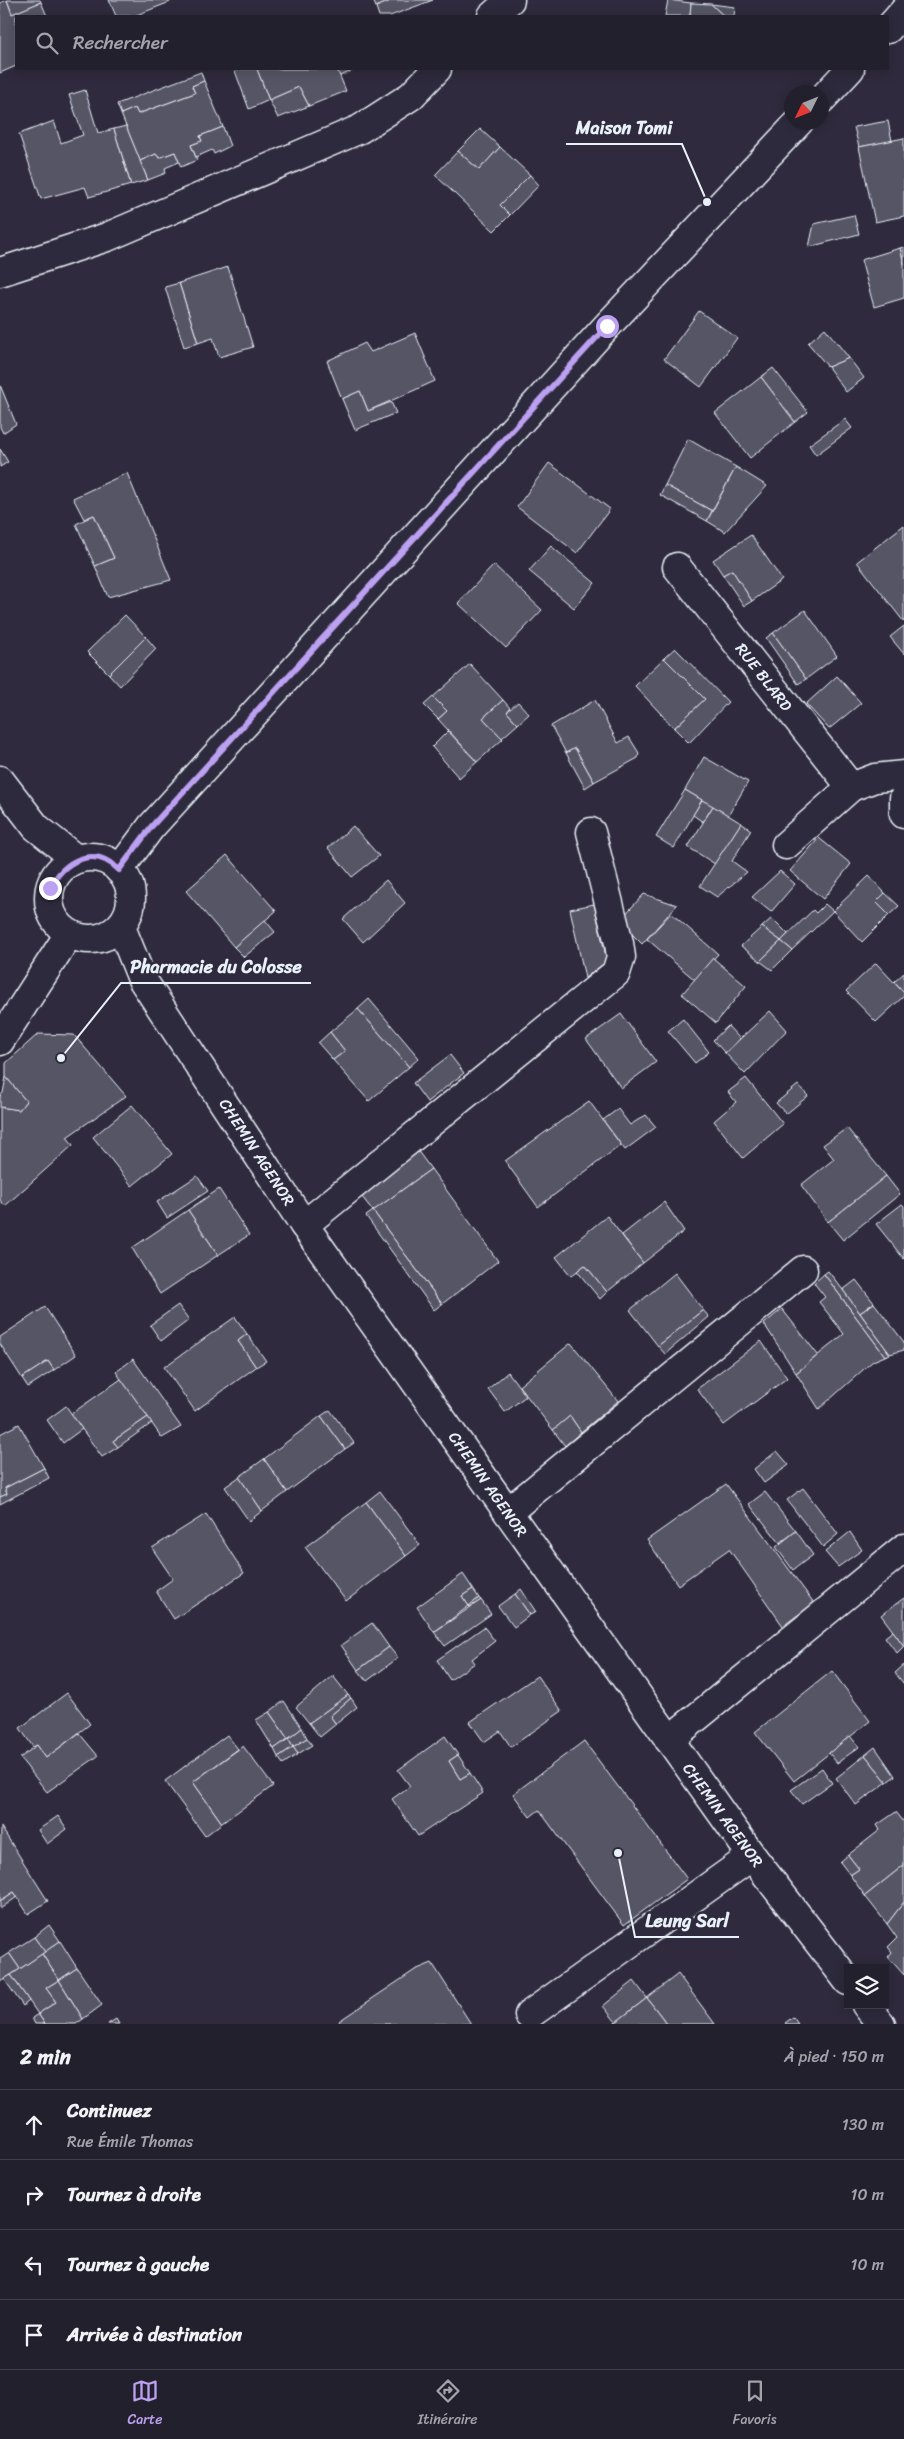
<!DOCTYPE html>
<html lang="fr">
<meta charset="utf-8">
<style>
:root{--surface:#23202e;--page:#2b2836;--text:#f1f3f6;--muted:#a3a3aa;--line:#403e4a;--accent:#bca0f2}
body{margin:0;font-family:Sriracha,sans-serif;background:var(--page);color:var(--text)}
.controls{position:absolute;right:15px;bottom:15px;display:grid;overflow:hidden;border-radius:0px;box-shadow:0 2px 12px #0003}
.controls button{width:45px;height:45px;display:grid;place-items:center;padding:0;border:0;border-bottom:1px solid var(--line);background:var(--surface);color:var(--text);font:25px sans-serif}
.compass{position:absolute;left:784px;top:85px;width:45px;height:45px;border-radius:50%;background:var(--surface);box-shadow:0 2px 12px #0003;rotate:227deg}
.stop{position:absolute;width:15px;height:15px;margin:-11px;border:4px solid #bca0f2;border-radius:50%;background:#fff}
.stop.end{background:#bca0f2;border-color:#fff;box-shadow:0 1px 5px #0008}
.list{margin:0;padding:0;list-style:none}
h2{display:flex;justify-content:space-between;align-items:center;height:65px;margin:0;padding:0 20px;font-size:21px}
h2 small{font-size:16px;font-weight:400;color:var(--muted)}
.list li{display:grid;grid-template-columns:32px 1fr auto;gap:15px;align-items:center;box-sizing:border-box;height:70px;padding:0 20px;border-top:1px solid var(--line)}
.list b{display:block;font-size:19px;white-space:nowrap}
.list p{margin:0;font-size:16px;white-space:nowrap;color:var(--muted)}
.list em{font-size:16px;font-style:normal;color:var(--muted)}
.icon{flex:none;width:28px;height:28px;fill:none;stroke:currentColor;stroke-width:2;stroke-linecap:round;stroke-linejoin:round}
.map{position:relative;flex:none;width:904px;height:2024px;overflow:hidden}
.search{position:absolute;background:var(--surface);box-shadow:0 2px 12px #0003;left:15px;right:15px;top:15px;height:55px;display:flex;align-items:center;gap:12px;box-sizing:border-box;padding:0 18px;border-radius:0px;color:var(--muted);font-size:19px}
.sheet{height:345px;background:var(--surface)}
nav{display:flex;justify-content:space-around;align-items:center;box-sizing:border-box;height:70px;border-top:1px solid var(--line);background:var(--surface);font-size:14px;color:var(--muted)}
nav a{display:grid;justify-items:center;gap:2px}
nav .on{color:var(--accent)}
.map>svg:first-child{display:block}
.building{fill:#575565;stroke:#e8f1f8}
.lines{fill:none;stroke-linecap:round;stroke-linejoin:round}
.street-casing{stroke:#e8f1f8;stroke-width:31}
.secondary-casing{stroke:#e8f1f8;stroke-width:31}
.street{stroke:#2f2a3d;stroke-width:28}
.secondary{stroke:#2f2a3d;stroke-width:28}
.route{stroke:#bca0f2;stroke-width:6}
.labels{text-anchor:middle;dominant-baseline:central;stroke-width:5;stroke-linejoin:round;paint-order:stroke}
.street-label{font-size:16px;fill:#e8f1f8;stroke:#2f2a3d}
.leader{fill:none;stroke:#e8f1f8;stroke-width:2}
.callout-dot{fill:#e8f1f8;stroke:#2f2a3d;stroke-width:2}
.callout-label{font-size:18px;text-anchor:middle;font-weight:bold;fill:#e8f1f8;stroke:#2f2a3d;stroke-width:5;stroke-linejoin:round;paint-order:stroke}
</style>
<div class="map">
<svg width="904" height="2024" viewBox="0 0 904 2024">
<rect width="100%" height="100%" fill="#2f2a3d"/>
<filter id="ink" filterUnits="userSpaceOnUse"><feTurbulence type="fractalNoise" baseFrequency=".02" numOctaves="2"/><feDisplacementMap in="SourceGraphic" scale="10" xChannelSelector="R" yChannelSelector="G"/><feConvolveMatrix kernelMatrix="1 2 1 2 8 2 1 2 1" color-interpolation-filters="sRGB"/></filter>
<g filter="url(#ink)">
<g class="building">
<polygon points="7,0 40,0 41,2 12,14"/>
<polygon points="7,0 12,14 41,2 47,16 16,16 16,66 0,73 0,3"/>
<polygon points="109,0 170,0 170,2 134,16 116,16"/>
<polygon points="373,0 393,0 376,7"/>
<polygon points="393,0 433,0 390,16 379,16 376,7"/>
<polygon points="668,0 691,3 690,16 665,16"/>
<polygon points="691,3 711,4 724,16 690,16"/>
<polygon points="711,4 735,7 734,16 724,16"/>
<polygon points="240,69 257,69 269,100 249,109 235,71"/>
<polygon points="257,69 337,69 346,91 309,106 299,87 269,100"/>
<polygon points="337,69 357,69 340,76"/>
<polygon points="201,72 204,81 192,86 195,93 138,114 135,108 121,114 117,104"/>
<polygon points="204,81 223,127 200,136 202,141 191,145 197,160 181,167 175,152 159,158 156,154 140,161 121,114 135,108 138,114 195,93 192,86"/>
<polygon points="299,87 309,106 278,118 269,100"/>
<polygon points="85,90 98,133 114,129 131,185 89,197 85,187 41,199 19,134 54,121 61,143 83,135 69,95"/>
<polygon points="888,121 892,141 859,147 854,127"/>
<polygon points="126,126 148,180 131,185 114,129"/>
<polygon points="223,127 230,146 214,154 212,150 196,157 191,145 202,141 200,136"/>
<polygon points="480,129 500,147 479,170 458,151"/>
<polygon points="904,138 904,216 875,222 859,147"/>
<polygon points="500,147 530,175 500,205 510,215 494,231 435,175 458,151 479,170"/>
<polygon points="175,152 179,162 165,168 166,173 148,180 140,161 156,154 159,158"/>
<polygon points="530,175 539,185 510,215 500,205"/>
<polygon points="854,215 859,234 809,247 814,224"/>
<polygon points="904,247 904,264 900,248"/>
<polygon points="900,248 904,264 904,298 874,307 861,260"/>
<polygon points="228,267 253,347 219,357 213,338 198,343 179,283"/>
<polygon points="179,283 198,343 184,347 165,287"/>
<polygon points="699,311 737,338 701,387 664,359"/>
<polygon points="825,328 849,358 828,367 808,343"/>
<polygon points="415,333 435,381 368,411 360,391 342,399 327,361 365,343 371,352"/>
<polygon points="849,358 864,378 846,392 828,367"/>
<polygon points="773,368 808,412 795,422 761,377"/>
<polygon points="761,377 795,422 750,458 715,413"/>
<polygon points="0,385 16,424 3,433 0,427"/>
<polygon points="360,391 368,411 391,402 396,413 355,430 342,399"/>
<polygon points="845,419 852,428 816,455 809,445"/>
<polygon points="688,439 736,467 712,511 665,485"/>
<polygon points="0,449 8,462 0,467"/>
<polygon points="549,463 610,509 577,553 517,507"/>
<polygon points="736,467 767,486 725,532 707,521"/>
<polygon points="127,473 171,580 108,597 95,566 114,558 94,515 84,519 73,498"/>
<polygon points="665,485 712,511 707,521 660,495"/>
<polygon points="94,515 114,558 95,566 76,524"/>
<polygon points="904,525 904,622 857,562"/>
<polygon points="751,535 782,580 752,601 732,570 723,575 713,560"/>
<polygon points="551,546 595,583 574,608 529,571"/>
<polygon points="494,565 542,610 506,648 458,603"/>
<polygon points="732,570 752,601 744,606 723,575"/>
<polygon points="805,610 837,656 806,679 773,633"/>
<polygon points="125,615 146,637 109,674 87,652"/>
<polygon points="904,626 904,654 890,637"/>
<polygon points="773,633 806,679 798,684 766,638"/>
<polygon points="146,637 156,649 120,686 109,674"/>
<polygon points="675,648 728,702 689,743 674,728 705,699 664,658"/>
<polygon points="664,658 705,699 674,728 635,686"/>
<polygon points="470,664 503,700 483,718 503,739 477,762 438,719 447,711 433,697"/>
<polygon points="837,676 861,703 829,729 806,704"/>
<polygon points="433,697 447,711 438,719 424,705"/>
<polygon points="503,700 510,708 507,712 518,724 502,738 483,718"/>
<polygon points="595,700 618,743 629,737 639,753 638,758 594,782 575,748 566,753 551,726"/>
<polygon points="518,702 529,714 518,724 507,712"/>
<polygon points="448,731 477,762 459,778 432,747"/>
<polygon points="575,748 594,782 585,788 566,753"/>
<polygon points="704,757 748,782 728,816 685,790"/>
<polygon points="685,790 702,800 674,848 656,837"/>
<polygon points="702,800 713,806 703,822 693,815"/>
<polygon points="713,806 741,823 715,864 688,847"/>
<polygon points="741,823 751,830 732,861 747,872 717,897 700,886"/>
<polygon points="353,826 379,856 352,877 328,848"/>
<polygon points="819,838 851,864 823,899 790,871"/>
<polygon points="227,855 276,911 234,947 186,891"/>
<polygon points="780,871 795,884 771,912 752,897"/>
<polygon points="869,876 885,893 876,902 889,915 862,942 833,911"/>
<polygon points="386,880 405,903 363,942 343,919"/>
<polygon points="885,893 899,906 889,915 876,902"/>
<polygon points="644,894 677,905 642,944 619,921"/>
<polygon points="594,904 607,961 585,978 570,909"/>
<polygon points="825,904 833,911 792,950 781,941 813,910 816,913"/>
<polygon points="671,913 718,954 695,980 647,939"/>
<polygon points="772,918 788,934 781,941 762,927"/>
<polygon points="265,920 275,932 244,957 234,947"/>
<polygon points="762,927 781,941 760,961 741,946"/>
<polygon points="781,941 792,950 772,970 760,961"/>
<polygon points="713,958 746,986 716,1023 682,994"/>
<polygon points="876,963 904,993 904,996 876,1022 846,991"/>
<polygon points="904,973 904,993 894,982"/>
<polygon points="369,999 419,1058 409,1067 358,1009"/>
<polygon points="358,1009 409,1067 369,1101 333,1060 345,1051 330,1032"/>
<polygon points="770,1011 787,1030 745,1074 725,1053"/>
<polygon points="621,1014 656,1062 621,1088 586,1039"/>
<polygon points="683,1019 709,1052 695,1063 668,1031"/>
<polygon points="728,1026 740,1039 725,1053 713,1040"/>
<polygon points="330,1032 345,1051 333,1060 318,1043"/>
<polygon points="38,1034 74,1035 126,1096 67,1137 73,1145 5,1206 0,1200 0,1107 19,1110 26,1101 6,1077 6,1063"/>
<polygon points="450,1055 464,1073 427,1102 413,1083"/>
<polygon points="6,1077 26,1101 19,1110 0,1107 0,1096 3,1093"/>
<polygon points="746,1078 783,1124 743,1158 714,1121 736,1102 728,1092"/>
<polygon points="798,1085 808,1096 786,1114 776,1103"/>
<polygon points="589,1101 621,1145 538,1207 505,1161"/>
<polygon points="132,1105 172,1154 132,1186 93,1137"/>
<polygon points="618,1109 630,1125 646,1115 656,1127 625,1150 603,1120"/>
<polygon points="847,1128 886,1176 828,1222 801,1185 834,1159 823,1145"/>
<polygon points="417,1150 431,1169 373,1211 359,1193"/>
<polygon points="431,1169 498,1261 442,1304 373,1211"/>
<polygon points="197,1176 208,1191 167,1218 157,1202"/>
<polygon points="886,1176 900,1194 843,1240 828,1222"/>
<polygon points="219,1189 249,1235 218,1255 188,1210"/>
<polygon points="664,1202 684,1231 643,1263 622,1235"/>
<polygon points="902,1204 904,1206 904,1259 876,1224"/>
<polygon points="188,1210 218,1255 160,1294 132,1248"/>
<polygon points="373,1211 442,1304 434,1310 366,1216"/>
<polygon points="607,1216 643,1263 607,1292 585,1265 571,1276 556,1257"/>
<polygon points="585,1265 607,1292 600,1299 577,1271"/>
<polygon points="828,1271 843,1290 890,1354 885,1356 824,1274"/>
<polygon points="675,1273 703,1310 658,1346 630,1310"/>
<polygon points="824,1274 885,1356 873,1361 819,1409 796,1373 844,1334 819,1302 825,1297 814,1283"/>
<polygon points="856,1280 874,1303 860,1313 843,1290"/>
<polygon points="874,1303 904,1342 904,1350 890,1354 860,1313"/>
<polygon points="178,1305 189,1320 161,1341 150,1325"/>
<polygon points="45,1307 76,1355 54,1370 48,1361 22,1378 0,1344 0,1337"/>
<polygon points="782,1309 818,1355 796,1373 764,1324"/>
<polygon points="703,1310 709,1317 665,1354 658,1346"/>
<polygon points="235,1317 247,1334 238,1341 256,1367 195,1411 164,1367"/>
<polygon points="247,1334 266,1361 256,1367 238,1341"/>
<polygon points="761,1341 787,1378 724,1425 697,1389"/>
<polygon points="571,1343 618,1401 581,1432 570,1416 553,1430 519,1386"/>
<polygon points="133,1359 181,1427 162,1438 116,1372"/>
<polygon points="48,1361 54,1370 28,1387 22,1378"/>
<polygon points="508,1372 526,1396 505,1412 488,1389"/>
<polygon points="121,1379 148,1417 113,1441 118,1447 102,1457 71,1414"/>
<polygon points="66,1406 82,1429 63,1443 47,1420"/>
<polygon points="330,1410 354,1443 345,1449 321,1416"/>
<polygon points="321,1416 345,1449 287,1492 264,1459"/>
<polygon points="570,1416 581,1432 565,1446 553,1430"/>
<polygon points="148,1417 152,1423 118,1447 113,1441"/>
<polygon points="19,1424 44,1468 5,1488 7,1494 0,1497 0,1434"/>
<polygon points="777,1451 789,1465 764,1483 754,1469"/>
<polygon points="264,1459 287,1492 262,1511 239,1477"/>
<polygon points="44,1468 49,1478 0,1504 0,1497 7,1494 5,1488"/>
<polygon points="239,1477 262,1511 249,1521 225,1487"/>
<polygon points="726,1484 814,1603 783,1626 729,1549 678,1585 647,1540"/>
<polygon points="803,1488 838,1534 823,1547 787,1500"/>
<polygon points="380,1491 420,1545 406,1556 366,1502"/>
<polygon points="765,1492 796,1531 780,1543 749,1504"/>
<polygon points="366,1502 406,1556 346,1601 305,1547"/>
<polygon points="206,1514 244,1573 174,1619 156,1591 173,1579 152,1548"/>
<polygon points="796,1531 813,1555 793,1570 776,1547"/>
<polygon points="850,1532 862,1550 838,1567 825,1552"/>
<polygon points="463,1574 473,1589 462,1596 469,1606 434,1632 417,1607"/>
<polygon points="473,1589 479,1598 469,1606 462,1596"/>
<polygon points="521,1589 536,1612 530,1615 515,1594"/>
<polygon points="515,1594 530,1615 514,1627 498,1606"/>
<polygon points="479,1598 481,1600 470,1607 469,1606"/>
<polygon points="904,1598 904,1646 881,1615"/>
<polygon points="481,1600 491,1614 445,1646 434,1632"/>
<polygon points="372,1623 389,1647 358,1670 341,1645"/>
<polygon points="484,1627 495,1641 472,1659 475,1663 450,1680 437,1660"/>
<polygon points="893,1631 904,1646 897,1653 885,1637"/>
<polygon points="389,1647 398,1658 367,1681 358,1670"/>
<polygon points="904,1665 904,1684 895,1673"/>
<polygon points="832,1671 870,1721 794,1781 755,1732"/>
<polygon points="333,1676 348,1695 309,1723 296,1707"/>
<polygon points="537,1676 562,1711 511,1747 500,1731 484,1742 470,1722"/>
<polygon points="67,1693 90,1724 46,1758 37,1745 33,1747 20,1728"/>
<polygon points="348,1695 351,1698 330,1716 336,1724 320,1737 309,1723"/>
<polygon points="351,1698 357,1707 336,1724 330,1716"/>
<polygon points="284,1701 302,1728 288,1739 269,1712"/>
<polygon points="269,1712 288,1739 274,1749 256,1720"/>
<polygon points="302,1728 307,1738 293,1747 288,1739"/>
<polygon points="79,1733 98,1756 47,1792 20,1758 37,1745 46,1758"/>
<polygon points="227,1735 238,1749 193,1782 222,1823 205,1836 165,1781"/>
<polygon points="445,1736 458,1755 449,1761 460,1779 470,1773 483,1793 418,1836 392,1799 410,1786 398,1770"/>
<polygon points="850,1736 859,1747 837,1763 829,1753"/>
<polygon points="307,1738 312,1745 298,1754 293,1747"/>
<polygon points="288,1739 293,1747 278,1757 274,1749"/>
<polygon points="584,1741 687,1879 624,1925 539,1810 530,1817 513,1794"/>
<polygon points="243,1746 273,1786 222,1823 193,1782"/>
<polygon points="293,1747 298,1754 283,1764 278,1757"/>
<polygon points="875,1747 895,1776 887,1782 865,1755"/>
<polygon points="458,1755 470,1773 460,1779 449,1761"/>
<polygon points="865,1755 887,1782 856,1805 836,1778"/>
<polygon points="822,1768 832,1783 802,1804 791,1790"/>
<polygon points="896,1812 904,1822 904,1865 865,1896 850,1875 859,1869 848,1855 880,1830 877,1825"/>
<polygon points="58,1816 67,1829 47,1844 38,1830"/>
<polygon points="1,1827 48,1901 28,1914 14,1892 0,1901"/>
<polygon points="848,1855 859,1869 850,1875 840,1862"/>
<polygon points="904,1865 904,1902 887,1924 865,1896"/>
<polygon points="14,1892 17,1897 0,1909 0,1901"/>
<polygon points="904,1902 904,1975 888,1957 892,1952 888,1947 897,1938 887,1924"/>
<polygon points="49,1925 60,1941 45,1952 34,1937"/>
<polygon points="34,1937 45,1952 20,1969 9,1953"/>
<polygon points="60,1941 77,1968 59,1980 42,1954"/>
<polygon points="9,1953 20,1969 0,1982 0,1959"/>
<polygon points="42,1954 59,1980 46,1988 56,2002 38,2014 11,1975"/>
<polygon points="432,1963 471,2024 341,2024 339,2021 415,1970"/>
<polygon points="77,1968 102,2005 83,2019 59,1980"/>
<polygon points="678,1974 715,2024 667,2024 647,1998"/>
<polygon points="11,1975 29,2001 23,2006 4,1979"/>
<polygon points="59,1980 83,2019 76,2024 45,2024 38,2014 56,2002 46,1988"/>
<polygon points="634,1981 647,1998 616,2022 603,2006"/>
<polygon points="647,1998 667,2024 613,2024 616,2022"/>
<polygon points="38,2014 45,2024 35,2024 32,2018"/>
<polygon points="793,2017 798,2024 786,2024 785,2023"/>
<polygon points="116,2019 119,2024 108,2024"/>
</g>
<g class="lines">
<defs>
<g id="street">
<polyline points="492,16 510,0"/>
<polyline points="0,272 107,237 360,129 411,96 437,69"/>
<polyline points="677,567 851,787"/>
<polyline points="904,798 904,814"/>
<polyline points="786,845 851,787 875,778 904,775"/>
<polyline points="0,1041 69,934"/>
<polyline points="304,1225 616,973 621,957 619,943 591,832"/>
<polyline points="508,1512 803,1270"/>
<polyline points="669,1740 904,1548"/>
<polyline points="529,2015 752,1856"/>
</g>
<g id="secondary">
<polyline points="888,29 904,11"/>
<polyline points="822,99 850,69"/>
<polyline points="0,780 36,827 76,859"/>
<circle cx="90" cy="898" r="41"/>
<polyline points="119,870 151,827 607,326 799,122"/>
<polyline points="121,927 142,979 304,1225 752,1856 848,1981"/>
<polyline points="866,2005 881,2024"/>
</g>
</defs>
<use href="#street" class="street-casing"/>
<use href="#secondary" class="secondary-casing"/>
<use href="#street" class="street"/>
<use href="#secondary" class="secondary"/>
</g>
</g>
<g class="lines" filter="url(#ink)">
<path class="route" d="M50,888C63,861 94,844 119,870L151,827L607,326"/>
</g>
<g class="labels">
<g class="street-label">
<text transform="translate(764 677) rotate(52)">RUE BLARD</text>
<text transform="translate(257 1152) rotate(57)">CHEMIN AGENOR</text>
<text transform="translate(488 1484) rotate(55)">CHEMIN AGENOR</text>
<text transform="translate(723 1815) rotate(54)">CHEMIN AGENOR</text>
</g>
</g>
<path class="leader" d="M707 202L682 144H566M61 1058L121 983H311M618 1853L635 1937H739"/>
<g class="callout-dot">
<circle cx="707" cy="202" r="5"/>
<circle cx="61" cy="1058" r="5"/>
<circle cx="618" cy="1853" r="5"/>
</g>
<g class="callout-label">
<text x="624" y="134">Maison Tomi</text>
<text x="216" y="973">Pharmacie du Colosse</text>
<text x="687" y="1927">Leung Sarl</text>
</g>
</svg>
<div class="controls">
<button><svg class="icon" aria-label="layers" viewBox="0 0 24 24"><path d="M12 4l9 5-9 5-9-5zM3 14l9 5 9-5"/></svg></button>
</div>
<svg class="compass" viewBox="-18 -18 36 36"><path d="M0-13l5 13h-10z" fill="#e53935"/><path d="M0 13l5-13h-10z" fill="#a3a3aa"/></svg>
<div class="stop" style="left:607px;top:326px"></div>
<div class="stop end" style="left:50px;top:888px"></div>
<div class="search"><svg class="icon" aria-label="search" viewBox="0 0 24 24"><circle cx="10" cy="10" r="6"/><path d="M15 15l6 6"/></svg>Rechercher</div>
</div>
<section class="sheet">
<h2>2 min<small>À pied · 150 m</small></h2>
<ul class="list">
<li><svg class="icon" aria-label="ahead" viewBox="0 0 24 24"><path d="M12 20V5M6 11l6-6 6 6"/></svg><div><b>Continuez</b><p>Rue Émile Thomas</p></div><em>130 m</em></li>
<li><svg class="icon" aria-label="right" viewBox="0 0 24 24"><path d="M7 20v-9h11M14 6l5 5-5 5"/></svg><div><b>Tournez à droite</b></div><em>10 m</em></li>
<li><svg class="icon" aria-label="left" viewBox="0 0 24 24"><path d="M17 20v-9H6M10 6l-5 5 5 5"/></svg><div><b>Tournez à gauche</b></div><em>10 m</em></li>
<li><svg class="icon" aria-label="arrive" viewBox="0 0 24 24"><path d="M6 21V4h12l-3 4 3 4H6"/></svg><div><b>Arrivée à destination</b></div></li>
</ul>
</section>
<nav>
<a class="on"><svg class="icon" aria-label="map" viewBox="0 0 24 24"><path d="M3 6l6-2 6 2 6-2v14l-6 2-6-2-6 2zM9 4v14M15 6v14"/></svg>Carte</a>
<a><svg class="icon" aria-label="directions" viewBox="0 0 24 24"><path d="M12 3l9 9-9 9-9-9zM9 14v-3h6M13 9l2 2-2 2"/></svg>Itinéraire</a>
<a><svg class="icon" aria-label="saved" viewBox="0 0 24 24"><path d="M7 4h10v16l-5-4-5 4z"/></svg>Favoris</a>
</nav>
